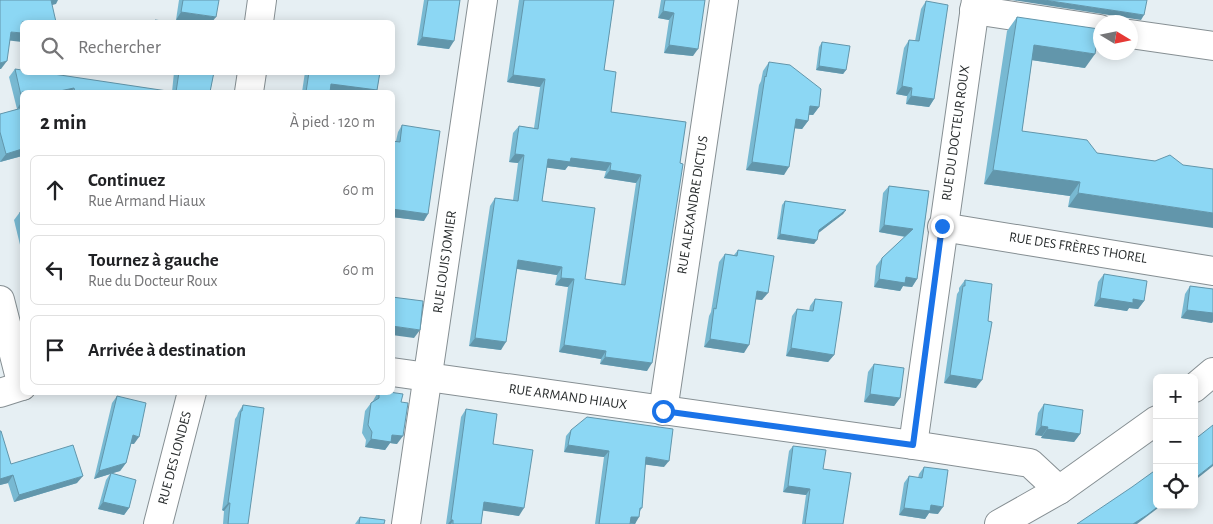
<!DOCTYPE html>
<html lang="fr">
<meta charset="utf-8">
<style>
:root{--surface:#fff;--page:#f2f2f2;--text:#202124;--muted:#757577;--line:#e0e0e0}
body{margin:0;font-family:"Alegreya Sans",sans-serif;background:var(--page);color:var(--text)}
.controls{position:absolute;right:15px;bottom:15px;display:grid;overflow:hidden;border-radius:8px;box-shadow:0 2px 12px #0003}
.controls button{width:45px;height:45px;display:grid;place-items:center;padding:0;border:0;border-bottom:1px solid var(--line);background:var(--surface);color:var(--text);font:25px sans-serif}
.compass{position:absolute;left:1093px;top:15px;width:45px;height:45px;border-radius:50%;background:var(--surface);box-shadow:0 2px 12px #0003;rotate:100deg}
.stop{position:absolute;width:15px;height:15px;margin:-11px;border:4px solid #1a73e8;border-radius:50%;background:#fff}
.stop.end{background:#1a73e8;border-color:#fff;box-shadow:0 1px 5px #0008}
.list{margin:0;padding:0;list-style:none}
h2{display:flex;justify-content:space-between;align-items:center;height:65px;margin:0;padding:0 20px;font-size:21px}
h2 small{font-size:16px;font-weight:400;color:var(--muted)}
.list li{display:grid;grid-template-columns:32px 1fr auto;gap:15px;align-items:center;box-sizing:border-box;height:70px;margin:0 10px 10px;padding:0 10px;border:1px solid var(--line);border-radius:8px}
.list b{display:block;font-size:19px;white-space:nowrap}
.list p{margin:0;font-size:16px;white-space:nowrap;color:var(--muted)}
.list em{font-size:16px;font-style:normal;color:var(--muted)}
.icon{flex:none;width:28px;height:28px;fill:none;stroke:currentColor;stroke-width:2;stroke-linecap:round;stroke-linejoin:round}
.map{position:relative;flex:none;width:1213px;height:524px;overflow:hidden}
.search{position:absolute;background:var(--surface);box-shadow:0 2px 12px #0003;left:20px;top:20px;width:375px;height:55px;display:flex;align-items:center;gap:12px;box-sizing:border-box;padding:0 18px;border-radius:8px;color:var(--muted);font-size:19px}
.panel{position:absolute;background:var(--surface);box-shadow:0 2px 12px #0003;left:20px;top:90px;width:375px;height:305px;border-radius:8px}
.map>svg:first-child{display:block}
.lines{fill:none;stroke-linecap:round;stroke-linejoin:round}
.minor-casing{stroke:#868f93;stroke-width:30}
.minor{stroke:#fff;stroke-width:28}
.wall{fill:#78b9d2;fill-rule:evenodd}
.shaded-wall{fill:#6296ab}
.building{fill:#8cd7f4;stroke:#6296ab;fill-rule:evenodd}
.route{stroke:#1a73e8;stroke-width:6}
.labels{text-anchor:middle;dominant-baseline:central;stroke-width:5;stroke-linejoin:round;paint-order:stroke}
.street-label{font-size:14px;fill:#2a2e2f;stroke:#fff}
</style>
<div class="map">
<svg width="1213" height="524" viewBox="0 0 1213 524">
<rect width="100%" height="100%" fill="#e6eff3"/>
<g class="lines">
<defs>
<g id="minor">
<polyline points="974,10 1100,29"/>
<polyline points="259,22 262,0"/>
<polyline points="1130,34 1213,46"/>
<polyline points="249,92 252,72"/>
<polyline points="942,227 1213,271"/>
<polyline points="0,300 22,386"/>
<polyline points="392,372 913,445 1030,463 1059,490"/>
<polyline points="1194,388 1213,372"/>
<polyline points="0,393 22,386"/>
<polyline points="663,411 724,0"/>
<polyline points="913,445 976,0"/>
<polyline points="158,524 192,392"/>
<polyline points="406,524 483,0"/>
<polyline points="999,524 1059,490 1157,420"/>
</g>
</defs>
<use href="#minor" class="minor-casing"/>
<use href="#minor" class="minor"/>
</g>
<g class="wall">
<polygon points="179,0 219,0 176,20"/>
<polygon points="424,0 460,0 449,49 417,45"/>
<path d="M519,0H614L604,70L611,112L686,122L647,371L600,364L601,359L559,352L568,287L555,285L557,275L517,269L501,350L469,346L490,206L495,198L513,200L518,163L509,162L513,133L519,126L534,128L540,87L507,82ZM568,166L606,171L604,178L636,183L621,284L585,279L542,201L547,167L565,170Z"/>
<polygon points="661,0 705,0 693,56 664,53 669,20 658,18"/>
<polygon points="926,1 934,99 929,107 906,104 907,96 896,94 904,48 909,40 915,41 921,9"/>
<polygon points="1017,17 1085,68 1032,60 1022,131 1097,153 1155,161 1068,207 1070,196 984,184 1007,31"/>
<polygon points="822,42 846,70 843,74 816,70 819,47"/>
<polygon points="769,62 819,107 813,115 809,115 808,121 802,129 795,128 784,175 746,170 759,85 761,81 763,71"/>
<polygon points="15,69 172,92 174,72 214,72 210,92 22,92 22,107 17,109 9,77"/>
<polygon points="305,72 380,72 377,90 375,92 302,92"/>
<polygon points="22,108 22,156 0,162 0,114"/>
<polygon points="402,125 424,221 392,217 392,141 396,141 398,132"/>
<polygon points="889,186 929,191 917,279 912,287 903,286 900,291 874,287 876,266 882,258 905,237 879,232 883,193"/>
<polygon points="785,201 846,210 843,214 818,233 814,244 777,239 782,205"/>
<polygon points="22,211 22,253 14,220 20,212"/>
<polygon points="738,250 762,300 756,299 744,353 704,347 709,316 711,312 719,262 725,254 734,255"/>
<polygon points="1104,274 1144,301 1138,309 1129,308 1127,311 1094,306 1098,282"/>
<polygon points="965,280 976,388 944,383 957,294 959,291 959,288"/>
<polygon points="1190,286 1213,289 1213,321 1212,323 1181,318 1185,294"/>
<polygon points="815,299 834,355 828,362 786,356 792,316 797,309 809,311 810,306"/>
<polygon points="874,364 900,398 894,406 864,402 868,372"/>
<polygon points="378,392 389,392 401,402 397,444 390,443 385,450 365,447 366,440 362,433 365,411 371,403 373,401 374,399"/>
<polygon points="117,396 134,444 131,444 126,463 120,471 112,473 129,508 124,515 98,509 106,480 110,474 94,479 112,403"/>
<polygon points="1044,404 1080,434 1074,442 1041,438 1042,436 1035,435 1038,413"/>
<polygon points="243,405 248,524 223,524 224,511 222,510 235,419 237,416 238,413"/>
<polygon points="466,409 493,444 519,516 483,510 481,524 446,524 461,417"/>
<polygon points="571,430 664,467 645,464 642,508 640,511 635,524 595,524 604,457 564,452 566,436"/>
<polygon points="0,431 11,464 77,483 14,502 8,483 0,485"/>
<polygon points="793,446 823,469 843,524 802,524 806,495 783,492 789,451"/>
<polygon points="924,467 938,514 929,513 925,519 899,515 904,483 909,476 918,478 919,474"/>
<polygon points="360,517 384,524 355,524"/>
</g>
<g class="shaded-wall">
<polygon points="49,0 58,0 56,4 45,7"/>
<polygon points="1012,0 1044,0 1144,15 1141,20"/>
<polygon points="663,11 674,13 669,20 658,18"/>
<polygon points="181,12 216,17 212,22 192,22 176,20"/>
<polygon points="11,32 22,33 22,42 5,40"/>
<polygon points="422,37 454,41 449,49 417,45"/>
<polygon points="669,45 698,49 693,56 664,53"/>
<polygon points="1034,45 1095,54 1085,68 1024,59"/>
<polygon points="7,61 1,69 0,69 0,63"/>
<polygon points="819,66 846,70 843,74 816,70"/>
<polygon points="513,75 545,79 540,87 507,82"/>
<polygon points="331,84 377,90 375,92 337,92 326,91"/>
<polygon points="902,86 912,88 907,96 896,94"/>
<polygon points="74,88 71,92 55,92"/>
<polygon points="911,96 934,99 929,107 906,104"/>
<polygon points="22,101 22,107 17,109"/>
<polygon points="810,106 819,107 813,115 804,114"/>
<polygon points="796,119 808,121 802,129 791,128"/>
<polygon points="22,149 22,156 0,162 6,154"/>
<polygon points="515,154 524,155 518,163 509,162"/>
<polygon points="571,158 611,163 606,171 568,166 565,170 542,167 548,159"/>
<polygon points="752,162 789,167 784,175 746,170"/>
<polygon points="610,170 641,175 636,183 604,178"/>
<polygon points="993,170 1080,182 1070,196 984,184"/>
<polygon points="1078,193 1213,213 1213,228 1068,207"/>
<polygon points="392,209 428,214 424,221 392,217"/>
<polygon points="846,210 843,214 816,235 819,230"/>
<polygon points="884,225 913,229 908,237 879,232"/>
<polygon points="780,234 817,240 814,244 777,239"/>
<polygon points="518,260 562,267 557,275 512,268"/>
<polygon points="906,277 917,279 912,287 903,286 900,291 874,287 879,279"/>
<polygon points="561,278 574,279 568,287 555,285"/>
<polygon points="757,291 768,293 762,300 752,299"/>
<polygon points="1100,298 1133,299 1144,301 1138,309 1129,308 1127,311 1094,306"/>
<polygon points="1187,310 1213,313 1213,321 1212,323 1181,318"/>
<polygon points="392,326 420,330 414,338 392,335"/>
<polygon points="475,338 506,342 501,350 469,346"/>
<polygon points="710,339 749,345 744,353 704,347"/>
<polygon points="564,345 606,351 601,359 559,352"/>
<polygon points="791,348 834,355 828,362 786,356"/>
<polygon points="605,357 652,363 647,371 600,364"/>
<polygon points="950,375 982,380 976,388 944,383"/>
<polygon points="870,394 900,398 894,406 864,402"/>
<polygon points="1041,426 1048,427 1042,436 1035,435"/>
<polygon points="1047,429 1080,434 1074,442 1041,438"/>
<polygon points="133,435 139,437 134,444 127,443"/>
<polygon points="392,435 403,436 397,444 390,443 385,450 365,447 371,439"/>
<polygon points="568,445 609,451 604,457 564,452"/>
<polygon points="646,457 669,461 664,467 641,464"/>
<polygon points="126,463 120,471 94,479 99,471"/>
<polygon points="1213,464 1213,466 1194,481 1194,479"/>
<polygon points="13,475 8,483 0,485 0,479"/>
<polygon points="83,476 77,483 14,502 19,495"/>
<polygon points="788,486 810,489 806,495 783,492"/>
<polygon points="103,502 129,508 124,515 98,509"/>
<polygon points="484,502 524,508 519,516 479,510"/>
<polygon points="228,503 230,503 224,511 222,510"/>
<polygon points="931,505 943,507 938,514 929,513 925,519 899,515 904,508"/>
<polygon points="1160,505 1162,505 1137,524 1133,524"/>
<polygon points="631,517 639,517 635,524 626,523"/>
<polygon points="451,520 453,520 451,524 448,524"/>
</g>
<g class="building">
<polygon points="0,0 51,0 56,22 22,22 22,33 11,32 7,61 0,63"/>
<polygon points="183,0 219,0 216,17 181,12"/>
<polygon points="428,0 460,0 454,41 422,37"/>
<path d="M524,0H614L604,70L616,72L611,112L686,122L680,163L683,164L652,363L605,357L606,351L564,345L574,279L561,278L562,267L518,260L506,342L475,338L495,198L518,201L524,155L515,154L519,126L538,129L545,79L513,75ZM571,158L611,163L610,170L641,175L625,285L585,279L595,208L542,201L548,159L570,162Z"/>
<polygon points="665,0 705,0 698,49 669,45 674,13 663,11"/>
<polygon points="1044,0 1147,0 1144,15"/>
<polygon points="926,1 948,5 934,99 911,96 912,88 902,86 909,40 919,41"/>
<polygon points="1017,17 1099,29 1095,54 1034,45 1022,131 1087,140 1097,153 1155,161 1170,155 1183,165 1213,169 1213,213 1078,193 1080,182 993,170"/>
<polygon points="155,20 170,22 155,22"/>
<polygon points="822,42 850,46 846,70 819,66"/>
<polygon points="769,62 790,65 821,89 819,107 810,106 808,121 796,119 789,167 752,162 765,76 766,77"/>
<polygon points="15,69 22,70 22,72 40,72 174,92 75,92 74,88 55,92 22,92 22,100"/>
<polygon points="179,72 214,72 210,92 176,92"/>
<polygon points="309,72 380,72 377,90 331,84 330,92 306,92"/>
<polygon points="22,108 22,149 6,154 0,132 0,114"/>
<polygon points="402,125 440,131 428,214 392,209 392,189 394,179 392,179 392,141 400,142"/>
<polygon points="889,186 929,191 917,279 906,277 905,283 879,279 882,258 913,229 884,225"/>
<polygon points="785,201 846,210 819,230 817,240 780,234"/>
<polygon points="22,211 22,223 20,212"/>
<polygon points="738,250 774,256 768,293 757,291 749,345 710,339 714,308 716,309 725,254 737,256"/>
<polygon points="1104,274 1147,281 1144,301 1133,299 1133,303 1100,298"/>
<polygon points="965,280 992,284 988,321 992,322 982,380 950,375 963,286 965,286"/>
<polygon points="1190,286 1213,289 1213,313 1187,310"/>
<polygon points="392,297 423,301 420,330 392,326"/>
<polygon points="815,299 842,302 834,355 791,348 797,309 813,311"/>
<polygon points="874,364 904,368 900,398 870,394"/>
<polygon points="379,392 389,392 403,394 401,402 408,403 403,436 392,435 391,442 371,439 372,432 368,425 371,403 379,398"/>
<polygon points="117,396 146,403 139,437 133,435 126,463 99,471"/>
<polygon points="1044,404 1083,410 1080,434 1047,429 1048,427 1041,426"/>
<polygon points="243,405 264,408 248,524 228,524 230,503 228,503 241,411 242,411"/>
<polygon points="466,409 497,414 493,444 533,450 524,508 484,502 481,524 453,524 453,520 451,520"/>
<polygon points="587,417 673,429 669,461 646,457 642,508 640,508 639,517 631,517 630,524 599,524 609,451 568,445 571,430"/>
<polygon points="1213,425 1213,464 1194,479 1194,440"/>
<polygon points="0,431 1,431 11,464 73,445 83,476 19,495 13,475 0,479"/>
<polygon points="793,446 826,450 823,469 851,473 843,524 805,524 810,489 788,486"/>
<polygon points="924,467 948,470 943,507 931,505 930,511 904,508 909,476 922,478"/>
<polygon points="1157,469 1157,505 1160,505 1147,515 1133,524 1077,524 1132,487"/>
<polygon points="111,473 136,480 129,508 103,502"/>
<polygon points="360,517 385,520 384,524 359,524"/>
</g>
<g class="lines">
<polyline class="route" points="663,411 913,445 942,226"/>
</g>
<g class="labels">
<g class="street-label">
<text transform="translate(956 133) rotate(-82)">RUE DU DOCTEUR ROUX</text>
<text transform="translate(693 205) rotate(-81)">RUE ALEXANDRE DICTUS</text>
<text transform="translate(1078 248) rotate(9)">RUE DES FRÈRES THOREL</text>
<text transform="translate(445 262) rotate(-82)">RUE LOUIS JOMIER</text>
<text transform="translate(568 397) rotate(8)">RUE ARMAND HIAUX</text>
<text transform="translate(175 458) rotate(-75)">RUE DES LONDES</text>
</g>
</g>
</svg>
<div class="controls">
<button>+</button>
<button>−</button>
<button><svg class="icon" aria-label="locate" viewBox="0 0 24 24"><circle cx="12" cy="12" r="6"/><path d="M12 2v4M12 18v4M2 12h4M18 12h4"/></svg></button>
</div>
<svg class="compass" viewBox="-18 -18 36 36"><path d="M0-13l5 13h-10z" fill="#e53935"/><path d="M0 13l5-13h-10z" fill="#757577"/></svg>
<div class="stop" style="left:663px;top:411px"></div>
<div class="stop end" style="left:942px;top:226px"></div>
<div class="search"><svg class="icon" aria-label="search" viewBox="0 0 24 24"><circle cx="10" cy="10" r="6"/><path d="M15 15l6 6"/></svg>Rechercher</div>
<section class="panel">
<h2>2 min<small>À pied · 120 m</small></h2>
<ul class="list">
<li><svg class="icon" aria-label="ahead" viewBox="0 0 24 24"><path d="M12 20V5M6 11l6-6 6 6"/></svg><div><b>Continuez</b><p>Rue Armand Hiaux</p></div><em>60 m</em></li>
<li><svg class="icon" aria-label="left" viewBox="0 0 24 24"><path d="M17 20v-9H6M10 6l-5 5 5 5"/></svg><div><b>Tournez à gauche</b><p>Rue du Docteur Roux</p></div><em>60 m</em></li>
<li><svg class="icon" aria-label="arrive" viewBox="0 0 24 24"><path d="M6 21V4h12l-3 4 3 4H6"/></svg><div><b>Arrivée à destination</b></div></li>
</ul>
</section>
</div>
